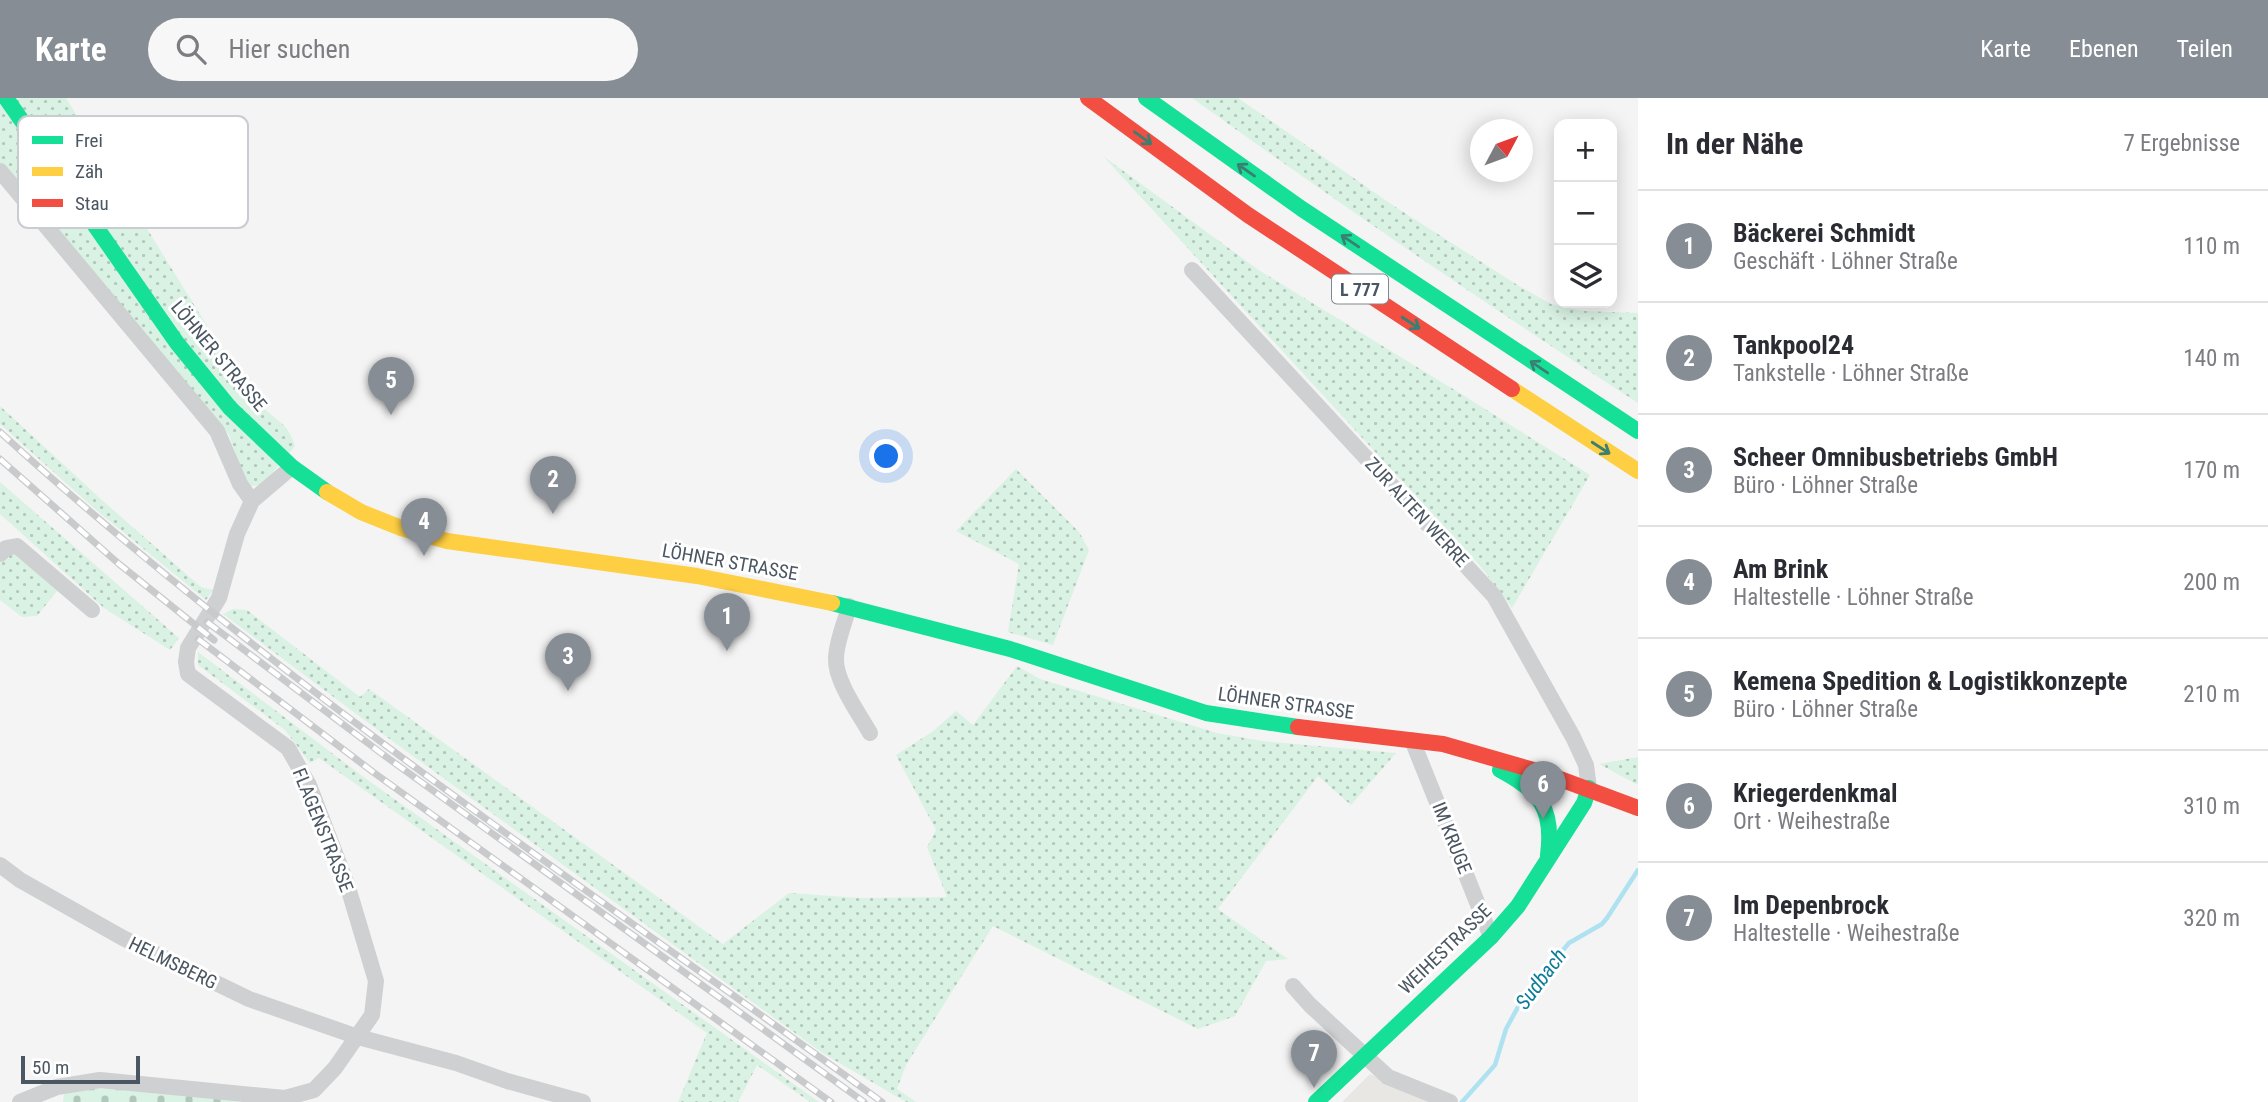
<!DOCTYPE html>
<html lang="de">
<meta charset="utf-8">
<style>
:root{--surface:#fff;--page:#f7f7f7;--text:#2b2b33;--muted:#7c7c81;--line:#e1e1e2;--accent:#868d94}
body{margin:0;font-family:"Roboto Condensed",sans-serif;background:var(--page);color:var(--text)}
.controls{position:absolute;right:21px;top:21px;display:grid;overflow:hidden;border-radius:14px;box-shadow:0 4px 18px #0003}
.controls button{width:63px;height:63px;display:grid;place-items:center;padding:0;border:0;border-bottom:2px solid var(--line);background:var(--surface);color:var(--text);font:35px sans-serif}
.compass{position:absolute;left:1470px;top:21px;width:63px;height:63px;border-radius:50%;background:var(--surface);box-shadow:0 4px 18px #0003;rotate:49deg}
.scale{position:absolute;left:21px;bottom:18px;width:119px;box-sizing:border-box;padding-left:7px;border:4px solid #4a5661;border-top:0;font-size:19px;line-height:24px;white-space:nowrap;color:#4a5661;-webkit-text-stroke:5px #fff;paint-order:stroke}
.you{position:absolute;left:887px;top:359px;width:24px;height:24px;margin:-18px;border:5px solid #fff;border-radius:50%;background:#1a73e8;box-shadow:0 0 0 10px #1a73e833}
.badge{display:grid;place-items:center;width:46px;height:46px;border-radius:50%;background:var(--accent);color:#fff;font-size:23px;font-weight:700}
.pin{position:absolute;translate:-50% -58px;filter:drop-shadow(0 2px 4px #0008)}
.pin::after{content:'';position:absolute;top:37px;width:24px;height:21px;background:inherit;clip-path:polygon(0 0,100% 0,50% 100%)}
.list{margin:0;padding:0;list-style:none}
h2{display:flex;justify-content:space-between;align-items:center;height:91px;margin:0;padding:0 28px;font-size:30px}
h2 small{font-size:23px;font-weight:400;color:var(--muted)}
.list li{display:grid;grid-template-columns:46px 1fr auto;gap:21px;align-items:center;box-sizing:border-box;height:112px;padding:0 28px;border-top:2px solid var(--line)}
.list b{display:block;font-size:26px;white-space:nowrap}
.list p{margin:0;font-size:23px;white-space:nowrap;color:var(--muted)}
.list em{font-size:23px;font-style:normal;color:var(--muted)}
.icon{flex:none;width:38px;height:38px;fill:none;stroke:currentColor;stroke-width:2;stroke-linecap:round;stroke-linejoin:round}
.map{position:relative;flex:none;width:1638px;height:1004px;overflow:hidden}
header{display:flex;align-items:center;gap:42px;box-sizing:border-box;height:98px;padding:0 35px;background:var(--accent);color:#fff}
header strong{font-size:33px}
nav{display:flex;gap:38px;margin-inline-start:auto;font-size:24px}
.search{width:490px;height:63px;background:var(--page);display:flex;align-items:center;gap:18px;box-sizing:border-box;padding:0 24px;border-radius:38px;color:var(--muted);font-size:26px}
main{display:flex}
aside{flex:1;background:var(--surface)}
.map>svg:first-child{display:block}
.commercial{fill:#e8e7e3}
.grass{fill:url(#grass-dots)}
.cemetery{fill:url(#cemetery-stones)}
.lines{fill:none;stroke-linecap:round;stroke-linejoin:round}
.stream{stroke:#aee2f0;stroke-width:4.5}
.street{stroke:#ced0d2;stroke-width:16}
.fast{stroke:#16e098;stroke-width:16}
.slow{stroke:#ffcf43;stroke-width:16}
.jam{stroke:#f24e42;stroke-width:16}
.rail-casing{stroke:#c9cacc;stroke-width:7}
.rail{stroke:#fff;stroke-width:4.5;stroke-dasharray:13;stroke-linecap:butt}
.oneway{stroke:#3a7f72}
.labels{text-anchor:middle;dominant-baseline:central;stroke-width:6;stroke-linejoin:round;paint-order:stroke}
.shield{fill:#fff;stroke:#808990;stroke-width:2}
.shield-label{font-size:18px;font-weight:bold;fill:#4a5661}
.street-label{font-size:19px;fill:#4a5661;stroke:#fff}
.water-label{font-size:21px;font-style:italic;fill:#0c7c9b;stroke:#fff}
.key{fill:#fff;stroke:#c9ccd0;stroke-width:2}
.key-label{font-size:19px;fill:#4a5661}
</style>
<header>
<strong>Karte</strong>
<div class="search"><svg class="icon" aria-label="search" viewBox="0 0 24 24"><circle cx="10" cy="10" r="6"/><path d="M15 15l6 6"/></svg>Hier suchen</div>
<nav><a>Karte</a><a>Ebenen</a><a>Teilen</a></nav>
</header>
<main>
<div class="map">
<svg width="1638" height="1004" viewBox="0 0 1638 1004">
<defs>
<pattern id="grass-dots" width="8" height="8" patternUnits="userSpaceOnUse" patternTransform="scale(1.75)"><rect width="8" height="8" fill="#d9f2e3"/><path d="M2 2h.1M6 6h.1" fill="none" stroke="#b2c7bb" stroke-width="1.8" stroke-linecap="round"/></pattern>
<pattern id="cemetery-stones" width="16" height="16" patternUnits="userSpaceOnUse" patternTransform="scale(1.75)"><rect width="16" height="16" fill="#d9f2e3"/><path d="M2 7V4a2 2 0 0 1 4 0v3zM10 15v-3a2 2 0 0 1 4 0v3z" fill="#b2c7bb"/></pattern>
</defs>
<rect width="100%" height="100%" fill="#f4f4f4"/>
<polygon class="commercial" points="1370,976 1435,1004 1342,1004"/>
<g class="grass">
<path d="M0,0H66L245,289C252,297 259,307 268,314C282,326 289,328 295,348L262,387L250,388L241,372L229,337L0,65Z"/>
<path d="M1192,0H1238L1397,110L1519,188L1551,206L1583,213L1638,215V305C1487,207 1338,105 1192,0Z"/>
<polygon points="1103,58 1260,173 1466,299 1590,377 1512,510 1481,469"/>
<polygon points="0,308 103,403 201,489 213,492 206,502 95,411 0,326"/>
<polygon points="1016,371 1079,434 1089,452 1053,547 1008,534 1019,466 956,433"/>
<polygon points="0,384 179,540 170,552 104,510 0,416"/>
<polygon points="9,456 20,456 60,489 37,518 22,519 0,502 0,465"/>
<polygon points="233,511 247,512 360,599 369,591 723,846 789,795 860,800 947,799 927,749 936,732 896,657 932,634 956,613 973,627 1017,568 1040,581 1217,635 1262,643 1396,655 1351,707 1318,678 1218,811 1288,861 1266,863 1235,918 1198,931 993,828 906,967 897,991 916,1004 906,1004 824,956 395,645 223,516"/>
<polygon points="198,554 365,680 819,1004 810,1004 757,967 738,1004 678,1004 707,935 319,660 310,665 285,632 198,567"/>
<polygon points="1638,659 1638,687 1599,666"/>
</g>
<polygon class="cemetery" points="101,988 244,1004 63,1004 64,996"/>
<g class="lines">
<polyline class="stream" points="1462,1004 1495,967 1506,931 1524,898 1569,845 1602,826 1607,820 1638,772"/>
<g class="street">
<polyline points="0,73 217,333 240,386 252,403"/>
<polyline points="1192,172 1494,498 1573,639 1586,667 1589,690"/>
<polyline points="0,456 6,450 17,448 92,512"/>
<path d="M849,508C845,525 836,544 836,561C835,583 860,617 870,635"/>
<polyline points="1412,642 1491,839"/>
<polyline points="0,767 20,782 123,840 249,901 358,939 456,965 507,983 583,1004"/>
<polyline points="1293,888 1310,907 1388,979 1450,1004"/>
<polyline points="20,1004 57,989 100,982 285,1000 314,992 335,970 372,917 376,883 347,786 309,687 288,650 188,576 186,564 188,550 219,500 237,436 252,403 292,369"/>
</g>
<g class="fast">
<polyline points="6,0 177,245 230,310 292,369 327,394"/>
<polyline points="1146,0 1302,111 1638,333"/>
<polyline points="832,505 1010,551 1206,615 1298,629"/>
<path d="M1500,672C1540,693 1554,711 1548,757"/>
<polyline points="1316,1004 1491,839 1518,808 1584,705 1589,690"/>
</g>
<g class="slow">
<polyline points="1512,291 1638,373"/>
<polyline points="327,394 361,414 401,430 447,443 697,478 832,505"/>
</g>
<g class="jam">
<polyline points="1088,0 1248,117 1512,291"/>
<polyline points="1298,629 1443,646 1544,675 1638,710"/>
</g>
<defs>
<g id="rail">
<path d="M0,334C273,583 583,787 882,1004"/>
<polyline points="0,361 119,466 214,542"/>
<polyline points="207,524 385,658 864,1004"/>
<polyline points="198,541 373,674 831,1004"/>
</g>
</defs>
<use href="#rail" class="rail-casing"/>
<use href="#rail" class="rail"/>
</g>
<defs><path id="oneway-shaft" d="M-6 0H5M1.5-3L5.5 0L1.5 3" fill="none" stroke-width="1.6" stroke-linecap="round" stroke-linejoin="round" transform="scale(1.75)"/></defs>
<g class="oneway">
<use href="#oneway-shaft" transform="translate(1143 40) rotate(36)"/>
<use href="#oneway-shaft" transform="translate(1246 72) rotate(-145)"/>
<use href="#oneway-shaft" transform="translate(1350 143) rotate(-146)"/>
<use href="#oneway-shaft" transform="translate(1411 225) rotate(33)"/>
<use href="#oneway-shaft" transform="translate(1539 269) rotate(-146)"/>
<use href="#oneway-shaft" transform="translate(1601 350) rotate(33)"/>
</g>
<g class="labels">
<rect class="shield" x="1332" y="176.5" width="56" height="29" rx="5"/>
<g class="shield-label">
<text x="1360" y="191">L 777</text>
</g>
<g class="street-label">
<text transform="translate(219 258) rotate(50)">LÖHNER STRASSE</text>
<text transform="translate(1417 414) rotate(47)">ZUR ALTEN WERRE</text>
<text transform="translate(730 464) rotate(10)">LÖHNER STRASSE</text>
<text transform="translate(1286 605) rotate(8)">LÖHNER STRASSE</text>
<text transform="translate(323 732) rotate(68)">FLAGENSTRASSE</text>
<text transform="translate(1452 740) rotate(68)">IM KRUGE</text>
<text transform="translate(1445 851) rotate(-44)">WEIHESTRASSE</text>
<text transform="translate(173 865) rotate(26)">HELMSBERG</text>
</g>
<g class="water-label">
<text transform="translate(1541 881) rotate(-53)">Sudbach</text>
</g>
</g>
<rect x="18" y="18" width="230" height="112" rx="10" class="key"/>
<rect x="32" y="38" width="31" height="8" fill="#16e098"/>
<rect x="32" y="69" width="31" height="9" fill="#ffcf43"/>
<rect x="32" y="101" width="31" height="8" fill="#f24e42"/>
<g class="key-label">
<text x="75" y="49">Frei</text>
<text x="75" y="80">Zäh</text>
<text x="75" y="112">Stau</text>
</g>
</svg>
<div class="controls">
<button>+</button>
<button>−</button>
<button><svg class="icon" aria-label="layers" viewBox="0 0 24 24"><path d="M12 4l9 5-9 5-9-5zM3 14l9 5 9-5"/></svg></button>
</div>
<svg class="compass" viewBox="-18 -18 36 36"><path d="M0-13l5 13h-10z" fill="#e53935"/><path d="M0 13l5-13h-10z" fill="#7c7c81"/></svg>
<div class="scale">50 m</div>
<div class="you"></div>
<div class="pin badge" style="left:727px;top:553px">1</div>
<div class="pin badge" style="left:553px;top:416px">2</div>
<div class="pin badge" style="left:568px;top:593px">3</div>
<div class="pin badge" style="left:424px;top:458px">4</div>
<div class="pin badge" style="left:391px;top:317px">5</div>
<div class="pin badge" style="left:1543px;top:721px">6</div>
<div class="pin badge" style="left:1314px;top:990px">7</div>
</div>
<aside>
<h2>In der Nähe<small>7 Ergebnisse</small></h2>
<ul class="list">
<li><span class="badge">1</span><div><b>Bäckerei Schmidt</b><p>Geschäft · Löhner Straße</p></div><em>110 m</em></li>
<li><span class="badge">2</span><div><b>Tankpool24</b><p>Tankstelle · Löhner Straße</p></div><em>140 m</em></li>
<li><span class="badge">3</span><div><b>Scheer Omnibusbetriebs GmbH</b><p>Büro · Löhner Straße</p></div><em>170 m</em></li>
<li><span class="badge">4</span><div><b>Am Brink</b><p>Haltestelle · Löhner Straße</p></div><em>200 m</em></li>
<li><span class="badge">5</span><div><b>Kemena Spedition &amp; Logistikkonzepte</b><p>Büro · Löhner Straße</p></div><em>210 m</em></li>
<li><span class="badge">6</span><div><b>Kriegerdenkmal</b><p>Ort · Weihestraße</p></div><em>310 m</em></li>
<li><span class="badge">7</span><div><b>Im Depenbrock</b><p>Haltestelle · Weihestraße</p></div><em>320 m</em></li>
</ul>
</aside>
</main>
